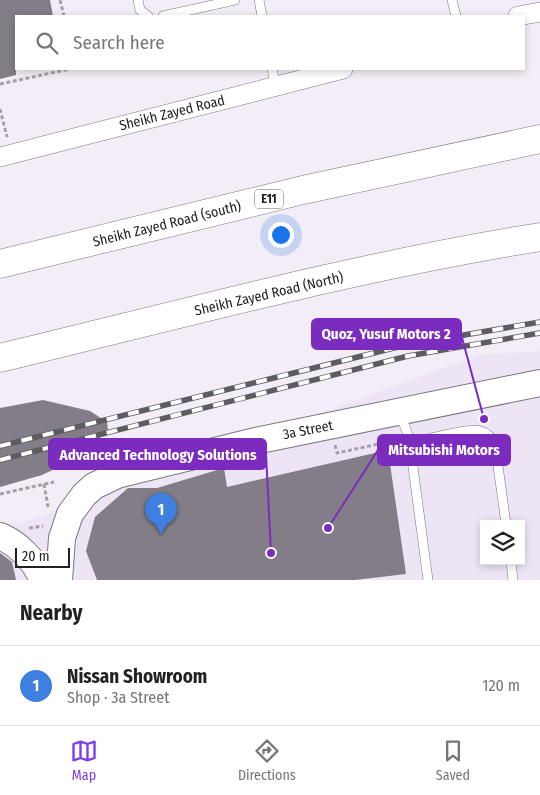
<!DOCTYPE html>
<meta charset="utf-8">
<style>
:root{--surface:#fff;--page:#f6f6f6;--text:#222;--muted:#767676;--line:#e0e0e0;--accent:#7c3aed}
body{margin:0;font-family:"Fira Sans Condensed",sans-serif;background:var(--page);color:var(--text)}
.controls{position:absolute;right:15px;bottom:15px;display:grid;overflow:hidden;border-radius:0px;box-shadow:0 2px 8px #0003}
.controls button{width:45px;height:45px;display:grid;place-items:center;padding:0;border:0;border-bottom:1px solid var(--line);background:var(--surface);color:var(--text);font:25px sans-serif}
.scale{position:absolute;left:15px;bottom:12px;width:55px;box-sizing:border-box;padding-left:5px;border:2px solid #222024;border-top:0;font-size:14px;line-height:18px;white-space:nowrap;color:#222024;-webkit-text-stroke:4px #fff;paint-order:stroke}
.you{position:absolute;left:280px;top:234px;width:18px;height:18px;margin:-12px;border:4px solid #fff;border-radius:50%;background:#1a73e8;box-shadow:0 0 0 8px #1a73e833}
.badge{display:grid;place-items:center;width:32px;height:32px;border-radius:50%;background:var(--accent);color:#fff;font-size:16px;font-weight:700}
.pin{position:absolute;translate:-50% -41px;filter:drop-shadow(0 1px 2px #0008)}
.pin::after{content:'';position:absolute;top:26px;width:18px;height:15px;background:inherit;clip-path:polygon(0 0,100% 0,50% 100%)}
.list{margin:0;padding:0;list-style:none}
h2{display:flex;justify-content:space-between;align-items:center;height:65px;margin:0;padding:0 20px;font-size:21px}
h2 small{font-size:16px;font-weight:400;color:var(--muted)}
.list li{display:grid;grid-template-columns:32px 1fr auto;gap:15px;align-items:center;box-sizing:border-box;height:80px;padding:0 20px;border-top:1px solid var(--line)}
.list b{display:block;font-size:19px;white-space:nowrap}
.list p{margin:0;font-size:16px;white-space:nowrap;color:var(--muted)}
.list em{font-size:16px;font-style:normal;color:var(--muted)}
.icon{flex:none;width:28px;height:28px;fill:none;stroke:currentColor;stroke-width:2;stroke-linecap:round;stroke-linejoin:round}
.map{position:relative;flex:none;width:540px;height:580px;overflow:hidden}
.search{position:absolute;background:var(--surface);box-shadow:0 2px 8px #0003;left:15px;right:15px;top:15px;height:55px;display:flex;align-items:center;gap:12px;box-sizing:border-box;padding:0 18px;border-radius:0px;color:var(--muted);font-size:19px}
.sheet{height:145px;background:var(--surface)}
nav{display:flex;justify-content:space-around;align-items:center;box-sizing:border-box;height:70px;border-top:1px solid var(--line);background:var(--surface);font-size:14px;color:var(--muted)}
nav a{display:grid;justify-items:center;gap:2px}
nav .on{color:var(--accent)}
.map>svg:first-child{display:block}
.built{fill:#ede4f5;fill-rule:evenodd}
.building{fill:#827d86}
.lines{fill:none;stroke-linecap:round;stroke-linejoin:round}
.lane-casing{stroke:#7b767f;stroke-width:10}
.street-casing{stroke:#7b767f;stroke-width:20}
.secondary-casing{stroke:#7b767f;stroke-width:28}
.highway-casing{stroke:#7b767f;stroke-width:29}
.path{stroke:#a4a0a7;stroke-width:3;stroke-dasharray:4 2.5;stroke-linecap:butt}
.lane{stroke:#fff;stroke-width:9}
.street{stroke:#fff;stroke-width:19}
.secondary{stroke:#fff;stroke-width:26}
.highway{stroke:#fff;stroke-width:28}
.rail-casing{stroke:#5e5c61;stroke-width:5.5}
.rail{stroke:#fff;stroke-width:4;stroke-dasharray:11;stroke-linecap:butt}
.labels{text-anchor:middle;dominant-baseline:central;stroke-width:4.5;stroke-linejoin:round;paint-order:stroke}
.shield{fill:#fff;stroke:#646366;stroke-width:1}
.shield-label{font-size:12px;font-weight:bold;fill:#222024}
.street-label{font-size:14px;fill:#222024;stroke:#fff}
.leader{fill:none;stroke:#7b2cbf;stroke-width:2}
.callout-dot{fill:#7b2cbf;stroke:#fff;stroke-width:2}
.callout{fill:#7b2cbf;stroke:#7b2cbf;stroke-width:2}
.callout-label{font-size:15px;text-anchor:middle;font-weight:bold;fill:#fff}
</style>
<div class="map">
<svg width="540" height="580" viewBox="0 0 540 580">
<rect width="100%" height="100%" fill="#f2edf6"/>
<path class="built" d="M540,351V580H0V523H22L479,355ZM484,524H521V561H484Z"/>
<g class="building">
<polygon points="0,0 50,0 53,16 16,16 16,75 0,79"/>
<polygon points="43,400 90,411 107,422 108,430 78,458 42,475 0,487 0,408"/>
<polygon points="388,450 406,574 355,580 97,580 86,551 95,517 128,488 157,488 224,468 227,487"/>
<polygon points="0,553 12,562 16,580 0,580"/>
</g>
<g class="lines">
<defs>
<g id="lane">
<polyline points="138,0 140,10 148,16"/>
<polyline points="259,0 262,16"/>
<polyline points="452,0 456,16"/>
<polyline points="163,16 235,0"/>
<polyline points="272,69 276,87"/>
<polyline points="396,418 403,422 409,437 428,580"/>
<path d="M410,443C425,440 469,427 481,431C488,433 492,438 495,444L506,524"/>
<polyline points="511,561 513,580"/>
</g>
<g id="street">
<polyline points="518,16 540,12"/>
<polyline points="0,157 343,69"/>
</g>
<g id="secondary">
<path d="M0,536C19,544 35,561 43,580"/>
<polyline points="59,580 62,538 70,514 84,495 94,486 117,475 255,441 540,383"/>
</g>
<g id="highway">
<polyline points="0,264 303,190 540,139"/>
<path d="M0,358C179,315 358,266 540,237"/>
</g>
</defs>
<use href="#lane" class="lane-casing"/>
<use href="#street" class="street-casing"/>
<use href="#secondary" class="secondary-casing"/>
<use href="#highway" class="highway-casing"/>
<g class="path">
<polyline points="60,0 64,16"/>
<polyline points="0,84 70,69"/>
<polyline points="0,109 7,137"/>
<polyline points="335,445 337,453 397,440"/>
<polyline points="44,484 48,507"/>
<polyline points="0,494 54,482"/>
<polyline points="29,528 43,526"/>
</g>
<use href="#lane" class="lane"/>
<use href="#street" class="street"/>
<use href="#secondary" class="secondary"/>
<use href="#highway" class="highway"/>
<defs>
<g id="rail">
<polyline points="0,446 406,345 540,322"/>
<polyline points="0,460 408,356 540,333"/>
</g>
</defs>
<use href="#rail" class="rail-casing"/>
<use href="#rail" class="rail"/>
</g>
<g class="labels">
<rect class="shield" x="255" y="189.5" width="28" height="19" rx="4"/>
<g class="shield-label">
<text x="269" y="199">E11</text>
</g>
<g class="street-label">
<text transform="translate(172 113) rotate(-14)">Sheikh Zayed Road</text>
<text transform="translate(167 224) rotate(-14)">Sheikh Zayed Road (south)</text>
<text transform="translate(269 294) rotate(-13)">Sheikh Zayed Road (North)</text>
<text transform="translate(308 430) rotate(-11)">3a Street</text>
</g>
</g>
<path class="leader" d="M484 419L461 334M328 528L378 450M271 553L266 454"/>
<g class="callout-dot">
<circle cx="484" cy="419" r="5"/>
<circle cx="328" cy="528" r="5"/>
<circle cx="271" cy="553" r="5"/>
</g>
<g class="callout">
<rect x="312" y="319" width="149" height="30" rx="5"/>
<rect x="378" y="435" width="132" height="30" rx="5"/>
<rect x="49" y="439" width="217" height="30" rx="5"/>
</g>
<g class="callout-label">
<text x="386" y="339">Quoz, Yusuf Motors 2</text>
<text x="444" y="455">Mitsubishi Motors</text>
<text x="158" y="460">Advanced Technology Solutions</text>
</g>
</svg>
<div class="controls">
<button><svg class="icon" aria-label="layers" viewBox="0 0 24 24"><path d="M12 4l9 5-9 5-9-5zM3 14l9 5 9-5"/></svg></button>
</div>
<div class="scale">20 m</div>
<div class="you"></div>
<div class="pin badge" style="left:161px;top:534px;background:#3f7fe0">1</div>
<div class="search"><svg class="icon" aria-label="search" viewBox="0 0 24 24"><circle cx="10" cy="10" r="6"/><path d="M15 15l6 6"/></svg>Search here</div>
</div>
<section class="sheet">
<h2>Nearby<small></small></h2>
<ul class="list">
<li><span class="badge" style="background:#3f7fe0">1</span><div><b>Nissan Showroom</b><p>Shop · 3a Street</p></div><em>120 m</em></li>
</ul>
</section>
<nav>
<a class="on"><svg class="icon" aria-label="map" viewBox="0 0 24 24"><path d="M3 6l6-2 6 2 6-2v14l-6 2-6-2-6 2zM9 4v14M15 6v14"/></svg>Map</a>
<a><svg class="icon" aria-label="directions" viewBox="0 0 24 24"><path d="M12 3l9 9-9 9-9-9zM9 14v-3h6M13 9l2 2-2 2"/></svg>Directions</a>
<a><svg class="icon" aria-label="saved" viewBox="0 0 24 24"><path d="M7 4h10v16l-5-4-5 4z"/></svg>Saved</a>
</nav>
